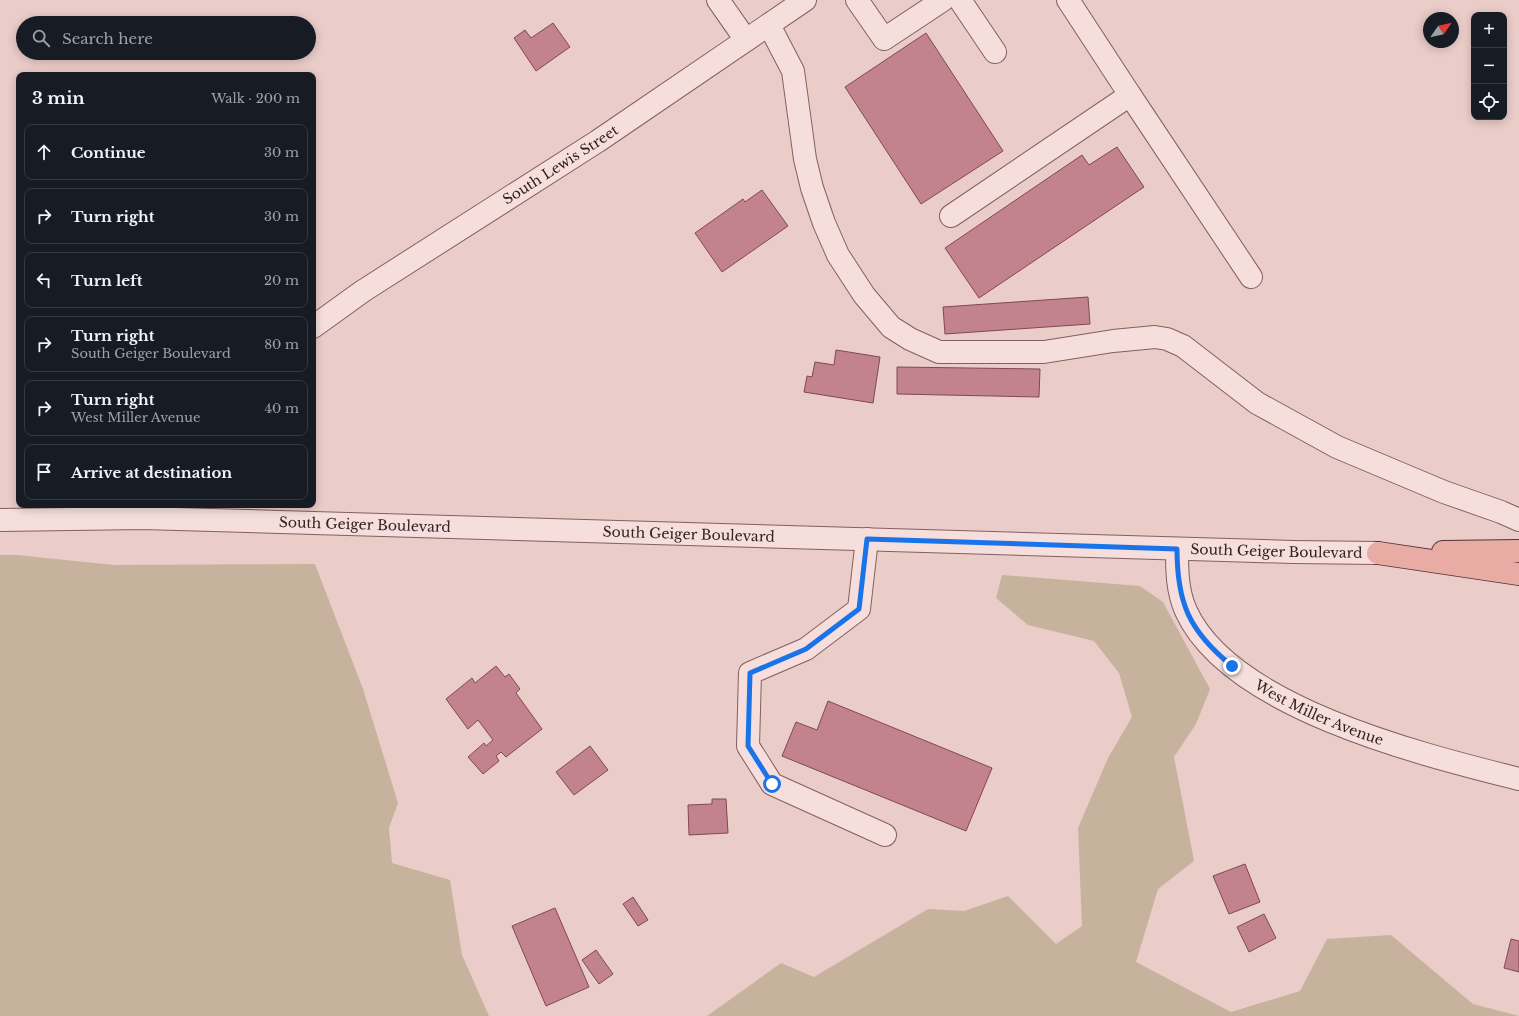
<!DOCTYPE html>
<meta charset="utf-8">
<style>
:root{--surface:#171b24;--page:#20242c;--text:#f1f3f6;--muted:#9ea1a6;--line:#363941}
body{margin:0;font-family:"Libre Baskerville",serif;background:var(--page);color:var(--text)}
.controls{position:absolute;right:12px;top:12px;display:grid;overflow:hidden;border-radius:8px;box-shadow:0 2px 10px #0003}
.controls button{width:36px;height:36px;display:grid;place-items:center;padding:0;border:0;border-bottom:1px solid var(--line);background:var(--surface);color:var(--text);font:20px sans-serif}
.compass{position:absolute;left:1423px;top:12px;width:36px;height:36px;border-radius:50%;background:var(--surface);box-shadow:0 2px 10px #0003;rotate:56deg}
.stop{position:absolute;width:12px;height:12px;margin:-9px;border:3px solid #1a73e8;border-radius:50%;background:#fff}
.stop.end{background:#1a73e8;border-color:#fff;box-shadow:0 1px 4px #0008}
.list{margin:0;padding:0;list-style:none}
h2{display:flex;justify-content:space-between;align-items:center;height:52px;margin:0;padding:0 16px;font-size:17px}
h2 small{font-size:13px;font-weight:400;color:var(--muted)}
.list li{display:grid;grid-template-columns:26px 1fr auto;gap:12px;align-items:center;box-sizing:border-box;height:56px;margin:0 8px 8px;padding:0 8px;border:1px solid var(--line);border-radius:8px}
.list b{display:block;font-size:15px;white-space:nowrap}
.list p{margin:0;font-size:13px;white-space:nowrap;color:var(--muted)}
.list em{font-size:13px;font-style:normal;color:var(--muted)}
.icon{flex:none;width:22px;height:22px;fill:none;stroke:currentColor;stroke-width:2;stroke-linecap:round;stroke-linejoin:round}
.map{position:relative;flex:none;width:1519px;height:1016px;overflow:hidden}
.search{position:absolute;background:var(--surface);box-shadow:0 2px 10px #0003;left:16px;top:16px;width:300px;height:44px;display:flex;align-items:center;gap:10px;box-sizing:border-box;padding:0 14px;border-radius:22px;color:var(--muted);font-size:15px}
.panel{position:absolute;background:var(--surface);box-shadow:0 2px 10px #0003;left:16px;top:72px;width:300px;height:436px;border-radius:8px}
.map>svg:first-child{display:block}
.green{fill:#c7b39d}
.building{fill:#c3838e;stroke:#804853}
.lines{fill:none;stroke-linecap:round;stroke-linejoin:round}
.minor-casing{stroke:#845f61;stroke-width:24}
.major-casing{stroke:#523337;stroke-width:24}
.minor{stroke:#f5dedb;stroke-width:22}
.major{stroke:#e8aca5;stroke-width:22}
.route{stroke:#1a73e8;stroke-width:5}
.labels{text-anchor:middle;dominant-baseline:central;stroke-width:3;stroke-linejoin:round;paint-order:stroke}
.street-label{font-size:14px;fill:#362123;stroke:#f2dad7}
</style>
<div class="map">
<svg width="1519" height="1016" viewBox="0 0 1519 1016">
<rect width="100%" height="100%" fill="#eaccc8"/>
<g class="green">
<polygon points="0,555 17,555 114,565 315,564 363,689 398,803 389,828 392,863 450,880 462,955 489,1016 0,1016"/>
<polygon points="1002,575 1140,586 1163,602 1210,689 1196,724 1174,757 1194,861 1158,889 1136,962 1231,1012 1300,991 1327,939 1391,935 1473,1004 1519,1016 707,1016 781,963 814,977 928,909 964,911 1008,896 1056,944 1082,926 1078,828 1108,758 1132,717 1119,673 1094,641 1028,625 996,598"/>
</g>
<g class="building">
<polygon points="553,23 570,47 536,71 514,38 525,30 531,38"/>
<polygon points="926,33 1003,151 921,204 845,87"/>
<polygon points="1117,147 1144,187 979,298 945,248 1082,155 1089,165"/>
<polygon points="762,190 788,226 722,272 695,233 743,199 745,202"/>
<polygon points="1088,297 1090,324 945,334 943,307"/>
<polygon points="836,350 880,357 873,403 804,392 807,376 812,377 815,362 834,365"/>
<polygon points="897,367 1040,369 1039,397 897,394"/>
<polygon points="496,666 505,677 509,674 520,689 516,693 542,729 506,757 501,752 496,756 499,761 483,774 468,757 484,743 486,746 493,740 478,720 468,729 446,699 472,678 475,683"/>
<polygon points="828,701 992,768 966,831 782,756 796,722 817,730"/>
<polygon points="590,746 608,770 574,795 556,772"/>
<polygon points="712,799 726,799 728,833 689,835 688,805 712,804"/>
<polygon points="1245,864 1260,902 1229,914 1213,876"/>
<polygon points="633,897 648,920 638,926 623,904"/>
<polygon points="555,908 589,987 546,1006 512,926"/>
<polygon points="1264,914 1276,938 1249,952 1237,927"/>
<polygon points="1511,939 1519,941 1519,972 1504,968"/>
<polygon points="596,950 613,974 599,984 582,960"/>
</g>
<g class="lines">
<defs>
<g id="minor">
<polyline points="718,0 746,40"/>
<polyline points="857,0 884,39 943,0"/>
<polyline points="960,0 995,52"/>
<polyline points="769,25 793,71 805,159 812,188 824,223 838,255 864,295 891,327 910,339 939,352 1044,352 1113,341 1155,337 1167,339 1183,346 1257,403 1337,447 1444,492 1501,512 1519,520"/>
<polyline points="1130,95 1251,277"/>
<polyline points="951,216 1130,95 1068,0"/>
<path id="s1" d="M313,327L363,291L598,141L805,0"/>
<path id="s2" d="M0,520L143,518L1293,552L1378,553"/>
<polyline points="867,539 859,609 806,649 750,673 748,746 772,784 885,835"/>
<path id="s3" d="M1177,549C1177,570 1177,591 1186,611C1230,708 1424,755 1519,779"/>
</g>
<g id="major">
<polyline points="1443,552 1519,551"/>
<polyline points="1378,553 1519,574"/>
</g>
</defs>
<use href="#minor" class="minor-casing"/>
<use href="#major" class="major-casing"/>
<use href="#minor" class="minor"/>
<use href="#major" class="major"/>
</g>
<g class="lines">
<path class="route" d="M772,784L748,746L750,673L806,649L859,609L867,539L1177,549C1177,603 1189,631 1232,666"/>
</g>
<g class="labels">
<g class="street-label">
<text stroke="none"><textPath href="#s1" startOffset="296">South Lewis Street</textPath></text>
<text stroke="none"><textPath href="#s2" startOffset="365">South Geiger Boulevard</textPath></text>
<text stroke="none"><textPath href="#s2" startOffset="689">South Geiger Boulevard</textPath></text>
<text stroke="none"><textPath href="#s2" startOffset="1277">South Geiger Boulevard</textPath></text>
<text stroke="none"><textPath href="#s3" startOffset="235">West Miller Avenue</textPath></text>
</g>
</g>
</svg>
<div class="controls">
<button>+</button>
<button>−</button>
<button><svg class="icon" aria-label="locate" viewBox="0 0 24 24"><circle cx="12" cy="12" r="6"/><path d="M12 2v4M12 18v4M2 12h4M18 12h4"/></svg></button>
</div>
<svg class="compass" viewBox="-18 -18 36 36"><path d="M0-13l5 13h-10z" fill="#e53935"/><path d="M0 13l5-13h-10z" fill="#9ea1a6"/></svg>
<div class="stop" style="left:772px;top:784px"></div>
<div class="stop end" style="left:1232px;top:666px"></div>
<div class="search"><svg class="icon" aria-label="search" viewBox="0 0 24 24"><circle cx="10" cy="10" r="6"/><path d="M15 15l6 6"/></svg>Search here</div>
<section class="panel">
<h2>3 min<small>Walk · 200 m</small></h2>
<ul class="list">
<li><svg class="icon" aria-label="ahead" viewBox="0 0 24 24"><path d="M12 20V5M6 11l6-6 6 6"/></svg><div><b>Continue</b></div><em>30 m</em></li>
<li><svg class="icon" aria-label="right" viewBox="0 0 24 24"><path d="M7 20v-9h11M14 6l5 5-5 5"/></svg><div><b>Turn right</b></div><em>30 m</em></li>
<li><svg class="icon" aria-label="left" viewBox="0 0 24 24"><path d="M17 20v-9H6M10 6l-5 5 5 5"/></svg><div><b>Turn left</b></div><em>20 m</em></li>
<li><svg class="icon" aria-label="right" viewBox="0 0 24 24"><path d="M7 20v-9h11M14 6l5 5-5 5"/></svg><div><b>Turn right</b><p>South Geiger Boulevard</p></div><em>80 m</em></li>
<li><svg class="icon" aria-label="right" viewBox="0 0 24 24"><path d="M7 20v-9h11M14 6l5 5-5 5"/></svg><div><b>Turn right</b><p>West Miller Avenue</p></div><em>40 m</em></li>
<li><svg class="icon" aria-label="arrive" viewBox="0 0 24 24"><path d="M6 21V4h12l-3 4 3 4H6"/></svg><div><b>Arrive at destination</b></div></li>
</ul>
</section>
</div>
